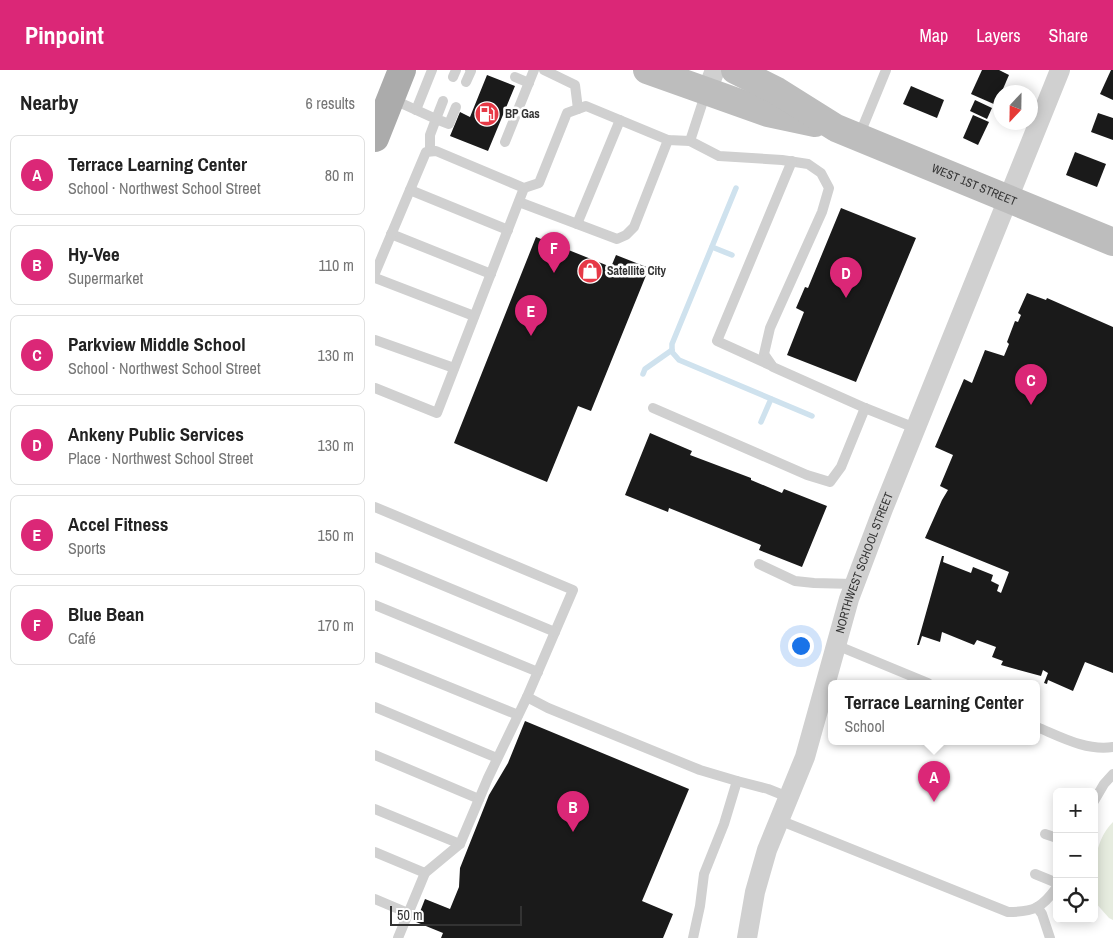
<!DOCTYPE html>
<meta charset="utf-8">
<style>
:root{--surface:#fff;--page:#f2f2f2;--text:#222;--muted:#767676;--line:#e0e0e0;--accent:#db2777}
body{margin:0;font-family:"Archivo Narrow",sans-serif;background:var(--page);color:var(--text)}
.controls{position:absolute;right:15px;bottom:15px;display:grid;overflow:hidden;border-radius:8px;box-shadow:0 2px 12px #0003}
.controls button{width:45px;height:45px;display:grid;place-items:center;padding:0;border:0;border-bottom:1px solid var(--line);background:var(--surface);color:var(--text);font:25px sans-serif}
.compass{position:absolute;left:618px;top:15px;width:45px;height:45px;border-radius:50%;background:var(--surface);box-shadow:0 2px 12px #0003;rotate:202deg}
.scale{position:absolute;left:15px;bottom:12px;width:132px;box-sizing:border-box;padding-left:5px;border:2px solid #333;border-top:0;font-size:14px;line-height:18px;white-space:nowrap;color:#333;-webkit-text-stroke:4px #fff;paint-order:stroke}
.you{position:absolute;left:425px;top:575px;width:18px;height:18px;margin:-12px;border:4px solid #fff;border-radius:50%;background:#1a73e8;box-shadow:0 0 0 8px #1a73e833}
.badge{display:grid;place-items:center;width:32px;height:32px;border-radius:50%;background:var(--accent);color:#fff;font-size:16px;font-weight:700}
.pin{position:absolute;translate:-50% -41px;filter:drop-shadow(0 1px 2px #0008)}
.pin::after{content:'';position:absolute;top:26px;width:18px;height:15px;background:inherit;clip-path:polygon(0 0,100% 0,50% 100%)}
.popup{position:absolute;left:453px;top:610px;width:212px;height:65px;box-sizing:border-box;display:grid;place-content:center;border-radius:8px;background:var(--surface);filter:drop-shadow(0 1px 4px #0005);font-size:16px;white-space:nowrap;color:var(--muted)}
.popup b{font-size:19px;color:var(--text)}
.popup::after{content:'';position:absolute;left:50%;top:100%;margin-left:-10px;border:10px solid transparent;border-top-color:var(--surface)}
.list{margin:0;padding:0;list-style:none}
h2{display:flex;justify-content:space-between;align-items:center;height:65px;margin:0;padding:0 20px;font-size:21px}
h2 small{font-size:16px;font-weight:400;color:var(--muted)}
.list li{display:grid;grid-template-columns:32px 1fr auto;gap:15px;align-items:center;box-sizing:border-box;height:80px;margin:0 10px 10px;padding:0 10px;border:1px solid var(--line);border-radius:8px}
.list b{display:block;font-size:19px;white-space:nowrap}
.list p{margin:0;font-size:16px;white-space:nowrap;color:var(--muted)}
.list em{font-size:16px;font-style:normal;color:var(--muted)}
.icon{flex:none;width:28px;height:28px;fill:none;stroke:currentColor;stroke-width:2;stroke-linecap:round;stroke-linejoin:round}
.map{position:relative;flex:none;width:738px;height:868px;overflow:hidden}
header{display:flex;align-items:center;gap:30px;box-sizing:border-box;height:70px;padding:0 25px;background:var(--accent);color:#fff}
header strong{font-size:24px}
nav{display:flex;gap:28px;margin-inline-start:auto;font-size:18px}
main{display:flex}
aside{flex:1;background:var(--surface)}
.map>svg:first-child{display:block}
.green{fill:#e6ecdf}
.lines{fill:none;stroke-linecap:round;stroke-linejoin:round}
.stream{stroke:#cfe2ee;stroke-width:5.5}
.building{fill:#1a1a1a}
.lane{stroke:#d0d0d0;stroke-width:10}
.street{stroke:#d0d0d0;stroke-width:20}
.secondary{stroke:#bdbdbd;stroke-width:28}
.primary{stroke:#ababab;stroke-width:28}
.labels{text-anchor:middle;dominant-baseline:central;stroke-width:5;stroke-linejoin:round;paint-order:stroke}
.poi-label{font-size:12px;font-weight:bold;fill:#333;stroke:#fff;text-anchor:start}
.street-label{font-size:12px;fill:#333;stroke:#fff}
</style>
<header>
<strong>Pinpoint</strong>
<nav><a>Map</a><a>Layers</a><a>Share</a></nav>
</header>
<main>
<aside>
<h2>Nearby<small>6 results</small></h2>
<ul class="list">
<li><span class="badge">A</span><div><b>Terrace Learning Center</b><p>School · Northwest School Street</p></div><em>80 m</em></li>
<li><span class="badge">B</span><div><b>Hy-Vee</b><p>Supermarket</p></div><em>110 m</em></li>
<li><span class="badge">C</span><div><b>Parkview Middle School</b><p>School · Northwest School Street</p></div><em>130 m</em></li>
<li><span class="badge">D</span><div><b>Ankeny Public Services</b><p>Place · Northwest School Street</p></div><em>130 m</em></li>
<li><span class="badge">E</span><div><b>Accel Fitness</b><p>Sports</p></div><em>150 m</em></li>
<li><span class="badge">F</span><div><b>Blue Bean</b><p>Café</p></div><em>170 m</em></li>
</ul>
</aside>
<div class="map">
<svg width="738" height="868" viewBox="0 0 738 868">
<rect width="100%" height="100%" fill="#fff"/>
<path class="green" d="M738,752V850L734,848L719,831C719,804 717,773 738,752Z"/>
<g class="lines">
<g class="stream">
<polyline points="361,118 297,274 297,282 304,290 437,346"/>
<polyline points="337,177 357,185"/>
<polyline points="268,304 270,299 297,280"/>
<polyline points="386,352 396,329"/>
</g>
</g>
<g class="building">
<polygon points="607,0 624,0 634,5 621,35 596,24"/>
<polygon points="736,0 738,0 738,30 725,24"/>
<polygon points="112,5 140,16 113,81 75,66 85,42 95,47"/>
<polygon points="536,16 569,30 562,48 528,34"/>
<polygon points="600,30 617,38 612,49 595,41"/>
<polygon points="723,43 738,48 738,70 716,62"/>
<polygon points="598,45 614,52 603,75 588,68"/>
<polygon points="700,82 731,94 722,117 691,105"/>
<polygon points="466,138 541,168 481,312 412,285 429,242 421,238 430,217 433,218"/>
<polygon points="161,167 236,197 241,185 274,198 216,341 203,336 172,412 79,373"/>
<polygon points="652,223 671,230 672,228 738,257 738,603 710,592 698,621 673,610 672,614 669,613 673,603 668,600 666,606 626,595 628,591 617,587 621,577 602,570 599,575 567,562 565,572 547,566 544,575 542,575 567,486 569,486 568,492 596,503 598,497 618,505 616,511 624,515 622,521 626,523 634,502 550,468 567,430 573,420 565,416 578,385 560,377 589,309 597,313 610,280 629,286 634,274 632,272 640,251 643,252 646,245 643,243"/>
<polygon points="275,363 317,381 315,385 376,408 376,410 407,423 409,419 452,436 427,497 384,480 386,475 294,438 293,442 250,425"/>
<polygon points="150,651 314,719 267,831 298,844 288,868 66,868 68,863 41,852 50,829 75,839 84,817 85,798 114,725 133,693"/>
</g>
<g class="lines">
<g class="lane">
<polyline points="169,0 200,15 203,39"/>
<polyline points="78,7 81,0"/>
<polyline points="140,7 154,13"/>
<polyline points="91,12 96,1 95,0"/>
<polyline points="17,29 61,49 55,65 55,81"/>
<polyline points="68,31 61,49 74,54 81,37"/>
<polyline points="41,40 57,0"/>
<polyline points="484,66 511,0"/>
<polyline points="315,71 331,22"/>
<polyline points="130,72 159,0"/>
<polyline points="35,120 133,160"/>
<polyline points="144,132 242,169 251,165 259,157 293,70"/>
<polyline points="202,154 245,50"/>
<polyline points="16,164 116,204"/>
<polyline points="0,203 51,82 61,81 149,118 164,113 192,43 211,36 293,70 315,71 344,86 407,90 433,94 446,103 454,118 447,142 395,258 389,284 398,297 490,338 540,358"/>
<polyline points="0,208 99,246"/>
<polyline points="0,270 79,298"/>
<polyline points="397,296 342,271 417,91"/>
<polyline points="0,318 62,343 149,118"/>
<polyline points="278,338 432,405 455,412 466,397 490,338"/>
<polyline points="0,437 198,520 152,627 173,638 325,700 362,711"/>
<polyline points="0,487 180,562"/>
<polyline points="384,494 420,511 439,513 479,514"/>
<polyline points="0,535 163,602"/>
<polyline points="461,575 553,613"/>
<polyline points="0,587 143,645"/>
<polyline points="0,637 122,688"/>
<path d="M662,657C686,667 711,681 738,677"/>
<polyline points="0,685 104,729"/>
<polyline points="719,731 729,714 738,704"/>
<polyline points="0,739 85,774"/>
<path d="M404,750L633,842C659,842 667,838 682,817"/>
<polyline points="670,764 682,768"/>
<polyline points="0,782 50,803"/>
<polyline points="660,804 682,813"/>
<polyline points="0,829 33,843"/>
<polyline points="662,837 667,844 675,868"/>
<polyline points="23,868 50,803 85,774 113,708 152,627"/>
<polyline points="318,868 325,836 329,804 349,754 362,711 393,719 413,727"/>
</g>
<g class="street">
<polyline points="332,21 340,0"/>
<path id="s1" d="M372,868L380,822L392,780L430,687L474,529L508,439L685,0"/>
</g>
<g class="secondary">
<polyline points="272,0 393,43 440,53"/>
<path id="s2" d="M360,0L402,21L461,58L738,172"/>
</g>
<polyline class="primary" points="0,68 27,0"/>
</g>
<defs>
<symbol id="fuel-disc" viewBox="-11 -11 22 22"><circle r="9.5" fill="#e63946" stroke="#fff"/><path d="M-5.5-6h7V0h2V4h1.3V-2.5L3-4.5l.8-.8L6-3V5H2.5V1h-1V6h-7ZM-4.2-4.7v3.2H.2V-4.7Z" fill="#fff"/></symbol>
<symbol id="shop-disc" viewBox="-11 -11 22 22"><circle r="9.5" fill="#e63946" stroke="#fff"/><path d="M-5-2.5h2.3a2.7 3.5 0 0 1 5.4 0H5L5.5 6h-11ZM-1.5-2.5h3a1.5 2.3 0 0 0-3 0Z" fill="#fff"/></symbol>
</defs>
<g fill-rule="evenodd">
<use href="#fuel-disc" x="98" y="30" width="28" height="28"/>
<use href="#shop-disc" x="201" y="187" width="28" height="28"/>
</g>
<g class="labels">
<g class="poi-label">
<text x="130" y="44">BP Gas</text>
<text x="232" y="201">Satellite City</text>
</g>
<g class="street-label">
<text stroke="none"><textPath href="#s2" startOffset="266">WEST 1ST STREET</textPath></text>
<text stroke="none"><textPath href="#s1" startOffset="394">NORTHWEST SCHOOL STREET</textPath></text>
</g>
</g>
</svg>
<div class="controls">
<button>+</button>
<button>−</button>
<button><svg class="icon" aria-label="locate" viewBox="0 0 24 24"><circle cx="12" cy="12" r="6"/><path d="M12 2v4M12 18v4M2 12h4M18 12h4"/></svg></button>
</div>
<svg class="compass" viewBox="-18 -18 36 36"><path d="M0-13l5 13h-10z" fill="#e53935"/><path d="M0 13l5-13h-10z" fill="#767676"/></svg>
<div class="scale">50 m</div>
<div class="you"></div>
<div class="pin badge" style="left:559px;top:732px">A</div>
<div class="popup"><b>Terrace Learning Center</b>School</div>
<div class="pin badge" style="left:198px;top:762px">B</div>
<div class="pin badge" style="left:656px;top:335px">C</div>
<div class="pin badge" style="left:471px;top:228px">D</div>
<div class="pin badge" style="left:156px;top:266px">E</div>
<div class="pin badge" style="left:179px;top:203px">F</div>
</div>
</main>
